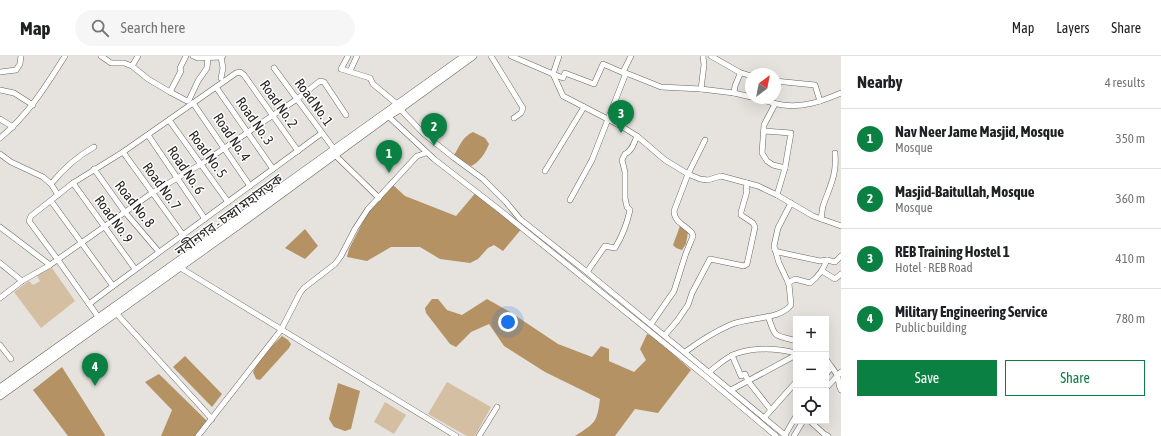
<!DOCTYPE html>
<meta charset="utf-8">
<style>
:root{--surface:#fff;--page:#f6f6f6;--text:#202124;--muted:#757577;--line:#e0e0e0;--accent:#0b8043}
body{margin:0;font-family:"Asap Condensed","Noto Sans Bengali",sans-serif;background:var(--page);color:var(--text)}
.controls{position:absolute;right:12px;bottom:12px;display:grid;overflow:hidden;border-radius:0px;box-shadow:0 4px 16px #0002}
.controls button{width:36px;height:36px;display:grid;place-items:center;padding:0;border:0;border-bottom:1px solid var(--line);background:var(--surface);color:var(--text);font:20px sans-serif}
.compass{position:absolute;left:745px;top:12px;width:36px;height:36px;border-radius:50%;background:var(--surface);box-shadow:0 4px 16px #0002;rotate:32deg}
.you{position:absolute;left:508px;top:266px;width:14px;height:14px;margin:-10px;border:3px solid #fff;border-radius:50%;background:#1a73e8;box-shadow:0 0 0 6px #1a73e833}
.badge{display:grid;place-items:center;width:26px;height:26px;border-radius:50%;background:var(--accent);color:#fff;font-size:13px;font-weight:700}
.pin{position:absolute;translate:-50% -33px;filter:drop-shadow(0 1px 2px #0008)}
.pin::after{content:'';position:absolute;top:21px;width:14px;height:12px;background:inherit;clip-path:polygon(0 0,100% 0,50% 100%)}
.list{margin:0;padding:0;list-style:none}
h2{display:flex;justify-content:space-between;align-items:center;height:52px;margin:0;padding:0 16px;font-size:17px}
h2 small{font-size:13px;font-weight:400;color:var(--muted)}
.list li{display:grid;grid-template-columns:26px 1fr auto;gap:12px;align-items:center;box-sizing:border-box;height:60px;padding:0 16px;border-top:1px solid var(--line)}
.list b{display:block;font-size:15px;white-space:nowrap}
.list p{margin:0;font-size:13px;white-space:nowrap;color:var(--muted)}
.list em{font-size:13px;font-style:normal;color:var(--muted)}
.actions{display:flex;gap:8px;padding:12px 16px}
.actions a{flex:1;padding:9px 0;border:1px solid var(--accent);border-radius:0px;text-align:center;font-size:14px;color:var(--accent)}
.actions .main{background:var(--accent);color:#fff}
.icon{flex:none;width:22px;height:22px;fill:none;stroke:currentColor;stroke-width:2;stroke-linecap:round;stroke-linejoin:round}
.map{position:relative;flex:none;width:841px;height:380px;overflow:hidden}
header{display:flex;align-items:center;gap:24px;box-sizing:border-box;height:56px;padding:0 20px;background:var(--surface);border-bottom:1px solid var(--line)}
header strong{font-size:19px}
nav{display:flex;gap:22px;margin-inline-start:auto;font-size:14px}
.search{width:280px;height:36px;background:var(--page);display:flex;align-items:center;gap:10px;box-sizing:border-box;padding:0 14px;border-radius:22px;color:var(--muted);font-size:15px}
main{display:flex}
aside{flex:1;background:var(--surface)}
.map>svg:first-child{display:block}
.green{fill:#d5bfa3}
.water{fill:#b59263}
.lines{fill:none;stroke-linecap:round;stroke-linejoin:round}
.minor-casing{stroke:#6a6762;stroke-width:6}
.highway-casing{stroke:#6a6762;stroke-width:8}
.minor{stroke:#fff;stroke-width:5}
.highway{stroke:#fff;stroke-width:7}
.labels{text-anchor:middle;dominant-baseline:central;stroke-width:3;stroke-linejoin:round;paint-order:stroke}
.street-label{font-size:14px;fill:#262523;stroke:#fff}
</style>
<header>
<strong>Map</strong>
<div class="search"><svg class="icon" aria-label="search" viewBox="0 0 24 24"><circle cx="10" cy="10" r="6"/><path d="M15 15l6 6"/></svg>Search here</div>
<nav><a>Map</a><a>Layers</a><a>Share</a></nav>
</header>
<main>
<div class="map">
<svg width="841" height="380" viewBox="0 0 841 380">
<rect width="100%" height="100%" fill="#e6e2dd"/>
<g class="green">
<polygon points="52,212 75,245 41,272 14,236 29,225 33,229 40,225 36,218"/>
<polygon points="447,326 491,351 475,380 467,380 428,358"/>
<polygon points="385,346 406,359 394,378 374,366"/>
</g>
<g class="water">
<path d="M473,76L485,82L489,88C486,96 479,107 471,110L454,99C460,90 462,81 473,76Z"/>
<polygon points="393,129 405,140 456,160 478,134 523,171 503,195 494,189 488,192 478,203 470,207 440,203 420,191 391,191 367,205 347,201 349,193 367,158"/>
<polygon points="680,170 688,176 686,188 682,194 676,192 673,189"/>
<polygon points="305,173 318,190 305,203 285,192"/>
<path d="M432,243H438L447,254L462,259L487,243L510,256L558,288L592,301L601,290L609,293V305L634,316L646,304L640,293L647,278L654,281L691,314L658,357L635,353L615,380H575C595,367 597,367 600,343L545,316L504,290L489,268L471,276L456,291L450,288L426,257L425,252Z"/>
<polygon points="282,280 288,284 291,288 289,292 260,324 256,323 253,316 256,310 265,297"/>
<polygon points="185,300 222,338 212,351 173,311"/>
<polygon points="62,311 105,379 104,380 68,380 33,334"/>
<polygon points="159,318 208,366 196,380 161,380 172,354 145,326"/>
<polygon points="338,327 360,335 351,373 345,375 334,371 329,363"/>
</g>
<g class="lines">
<defs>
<g id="minor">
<polyline points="101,0 111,7 124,7 132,10 148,23 170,36 181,15 180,12 186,0"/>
<polyline points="193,0 198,2 221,1 223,0"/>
<polyline points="348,0 341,13 370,22 373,28 397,48"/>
<polyline points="491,0 523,52 521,57 514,62"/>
<polyline points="511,0 553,18 563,40 621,70 637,80 665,104 688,118 700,123 708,124 721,120 758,130 777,139 813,160 841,170"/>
<polyline points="559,0 553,18 563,22 565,17 594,28 603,8 626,18"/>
<polyline points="711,0 739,16 751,20"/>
<polyline points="221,1 223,12 221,22"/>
<polyline points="132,10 138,0"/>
<polyline points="274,12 334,93"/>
<polyline points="350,15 357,0"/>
<polyline points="0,16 16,14 20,8 21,0"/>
<polyline points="623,16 631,0"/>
<polyline points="775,25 815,29 820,45"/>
<polyline points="216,31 273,113"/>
<polyline points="701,33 704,9 703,0"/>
<polyline points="0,34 14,37 33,49"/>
<polyline points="170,36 187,45 189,44 198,25 207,12 208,1"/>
<polyline points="734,37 735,30 740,18 739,16"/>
<path d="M755,42C765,44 773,48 783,49C804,52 822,45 841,37"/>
<polyline points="193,47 250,130"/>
<polyline points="775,48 764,69 762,97 767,105 773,109 785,112 777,139"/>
<polyline points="400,53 424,78 453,101 483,123 506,146 520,163 587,216 786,380"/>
<polyline points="388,60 434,103 501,155 706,321 776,380"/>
<polyline points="0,63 13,71"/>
<polyline points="169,64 228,146"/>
<polyline points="764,75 791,77 785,112"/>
<polyline points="148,79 205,163"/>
<path d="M0,82C28,59 46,30 65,0"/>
<polyline points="123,96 183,179"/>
<polyline points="0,98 11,106 43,121 51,128 58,139"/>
<polyline points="335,99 379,142"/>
<polyline points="94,113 124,155 159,196"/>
<polyline points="545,115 584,51"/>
<polyline points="73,127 135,213"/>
<path d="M51,128C64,112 76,101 94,91"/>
<polyline points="570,144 592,104 626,17 661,31 701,33 734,37 751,41"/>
<polyline points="51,145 113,230"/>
<path d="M821,163C822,158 822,154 823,150C830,130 837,119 835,97"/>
<polyline points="0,171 50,209"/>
<polyline points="775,194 778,196 820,205 827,204"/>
<polyline points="0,207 22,225"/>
<polyline points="179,211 456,380"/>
<polyline points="822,215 835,223 841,218"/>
<path d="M587,216L605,190L615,192C623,179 627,168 630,154L627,151L625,142V116L622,104L625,98C632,95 634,87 637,80"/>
<path d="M788,227L795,223L810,227C819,220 823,214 827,204L835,206L841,200"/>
<polyline points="0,242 22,225 50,209 152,137 201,108 297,43 320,25 324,26 346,59"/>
<polyline points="89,248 113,230 322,77"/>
<polyline points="116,257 212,363"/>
<path d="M768,260C776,284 774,278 796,285"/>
<polyline points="99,262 58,204 29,165 31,160 73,127 123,96 236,17 240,16 244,19 298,95"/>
<path d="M651,268L674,235L686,197L691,185L693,180L692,177C685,169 674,166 674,155L688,118L705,84"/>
<polyline points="665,279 677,265 688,249 692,237 710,203 744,210 747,208 755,171 753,167 741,159 741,156 747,135 746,135 747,127"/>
<polyline points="0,289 11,303"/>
<path d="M685,296C700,285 714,276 730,269C748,261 780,264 791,249L789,228L779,207L774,190L778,172L791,147"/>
<polyline points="732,299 741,320 745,318 748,325 771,354"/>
<path d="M826,303C829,308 836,316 838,321C839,326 838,329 841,334"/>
<path d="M709,316C717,310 725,302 735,298C755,291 775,292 796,297"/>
<polyline points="826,318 831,312"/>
<polyline points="826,332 841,316"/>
<polyline points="731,334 796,299"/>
<polyline points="764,362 796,326"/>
<polyline points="810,365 824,378 828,380"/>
<polyline points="785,379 796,360"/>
<polyline points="198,380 281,274 300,237 304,232 335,208 341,200 355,173 368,153 417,100 426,97"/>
<polyline points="479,380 497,351"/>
<polyline points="794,380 803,365"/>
</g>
<g id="highway">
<polyline points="0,332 465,0"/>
<polyline points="0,340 242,167 388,60 400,53 473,0"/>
</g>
</defs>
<use href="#minor" class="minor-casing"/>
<use href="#highway" class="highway-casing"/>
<use href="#minor" class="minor"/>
<use href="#highway" class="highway"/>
</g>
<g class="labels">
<g class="street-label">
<text transform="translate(314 46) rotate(54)">Road No. 1</text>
<text transform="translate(279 48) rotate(55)">Road No. 2</text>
<text transform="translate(255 65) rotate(55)">Road No. 3</text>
<text transform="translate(232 81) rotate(56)">Road No. 4</text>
<text transform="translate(208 98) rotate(54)">Road No. 5</text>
<text transform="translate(186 114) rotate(56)">Road No. 6</text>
<text transform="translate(162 130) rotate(54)">Road No. 7</text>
<text transform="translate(135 148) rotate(52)">Road No. 8</text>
<text transform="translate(229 159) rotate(-36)">নবীনগর - চন্দ্রা মহাসড়ক</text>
<text transform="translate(114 163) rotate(54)">Road No. 9</text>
</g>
</g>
</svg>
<div class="controls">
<button>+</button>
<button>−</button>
<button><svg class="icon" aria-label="locate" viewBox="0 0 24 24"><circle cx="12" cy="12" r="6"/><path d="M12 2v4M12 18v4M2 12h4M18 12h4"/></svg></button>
</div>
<svg class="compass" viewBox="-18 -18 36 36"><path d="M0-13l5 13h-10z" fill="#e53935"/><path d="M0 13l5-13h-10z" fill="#757577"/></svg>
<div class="you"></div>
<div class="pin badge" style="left:389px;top:117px">1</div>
<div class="pin badge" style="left:434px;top:90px">2</div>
<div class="pin badge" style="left:621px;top:77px">3</div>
<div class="pin badge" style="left:95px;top:330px">4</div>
</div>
<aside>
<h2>Nearby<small>4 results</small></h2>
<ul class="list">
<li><span class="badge">1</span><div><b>Nav Neer Jame Masjid, Mosque</b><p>Mosque</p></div><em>350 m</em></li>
<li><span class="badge">2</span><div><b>Masjid-Baitullah, Mosque</b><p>Mosque</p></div><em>360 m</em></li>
<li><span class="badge">3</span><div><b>REB Training Hostel 1</b><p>Hotel · REB Road</p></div><em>410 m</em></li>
<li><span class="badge">4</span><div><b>Military Engineering Service</b><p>Public building</p></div><em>780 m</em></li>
</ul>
<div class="actions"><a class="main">Save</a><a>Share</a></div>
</aside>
</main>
